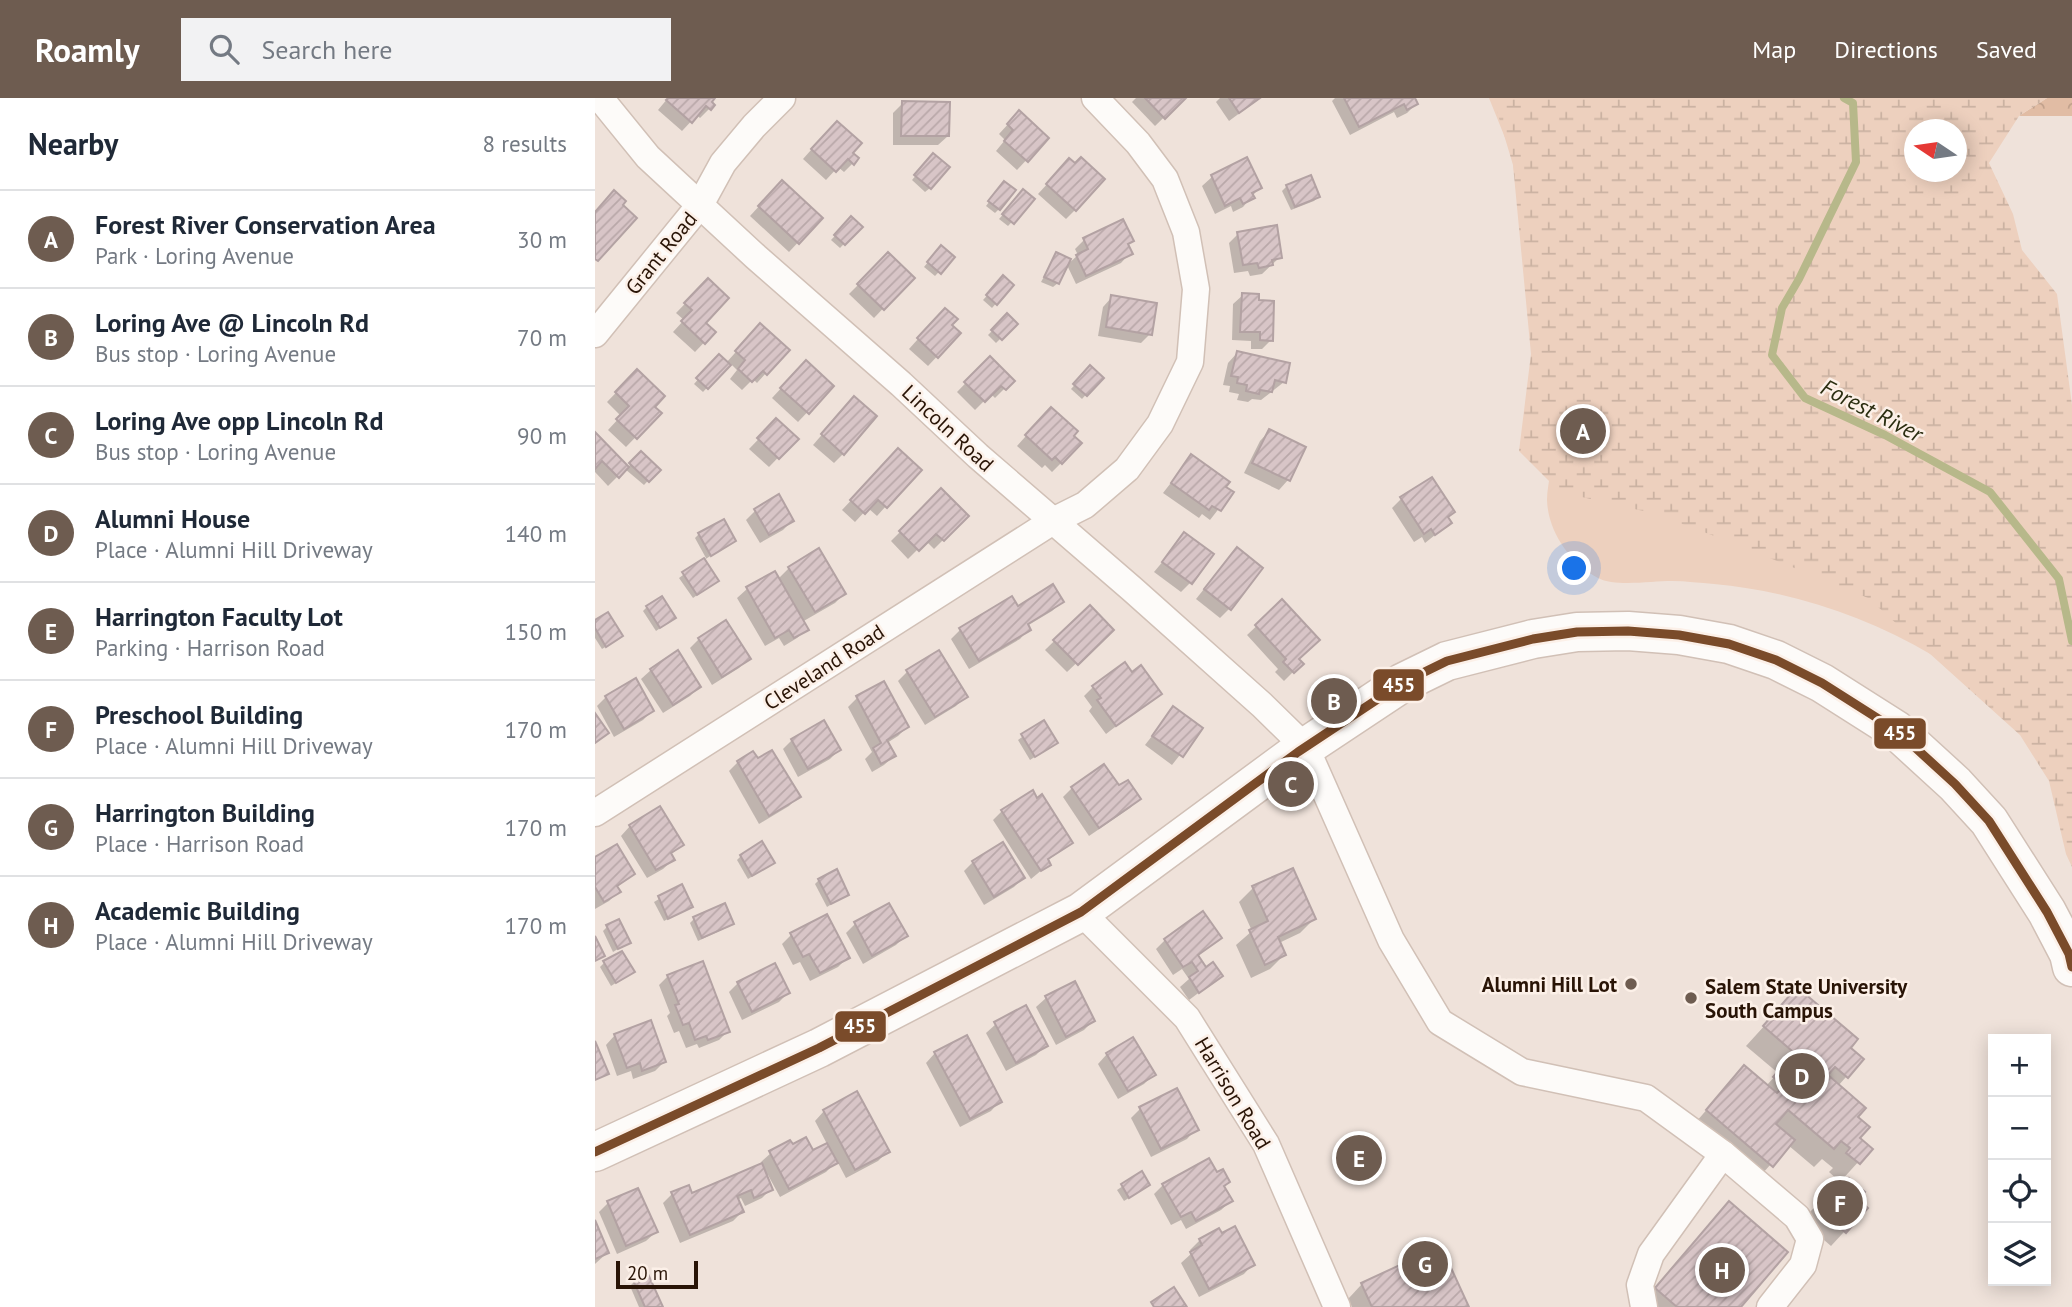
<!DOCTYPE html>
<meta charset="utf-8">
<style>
:root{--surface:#fff;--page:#f2f2f3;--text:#1f2937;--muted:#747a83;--line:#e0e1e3;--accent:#6e5c50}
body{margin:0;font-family:"PT Sans",sans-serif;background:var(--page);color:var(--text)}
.controls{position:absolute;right:21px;bottom:21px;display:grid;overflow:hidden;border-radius:0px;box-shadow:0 4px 18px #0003}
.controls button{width:63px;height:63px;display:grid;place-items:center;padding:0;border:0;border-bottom:2px solid var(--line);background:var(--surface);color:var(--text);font:35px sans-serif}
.compass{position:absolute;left:1309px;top:21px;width:63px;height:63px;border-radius:50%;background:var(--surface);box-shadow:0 4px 18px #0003;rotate:283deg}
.scale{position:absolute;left:21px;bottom:18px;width:82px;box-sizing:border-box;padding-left:7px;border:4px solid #291406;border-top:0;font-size:19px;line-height:24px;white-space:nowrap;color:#291406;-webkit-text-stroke:5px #fcf0e8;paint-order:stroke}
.you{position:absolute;left:980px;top:471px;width:24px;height:24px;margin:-18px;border:5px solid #fff;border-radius:50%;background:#1a73e8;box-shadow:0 0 0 10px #1a73e833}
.badge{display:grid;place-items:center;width:46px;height:46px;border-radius:50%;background:var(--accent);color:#fff;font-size:23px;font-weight:700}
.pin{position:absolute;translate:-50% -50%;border:4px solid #fff;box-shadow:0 2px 7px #0006}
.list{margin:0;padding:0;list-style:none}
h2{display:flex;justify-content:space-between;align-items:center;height:91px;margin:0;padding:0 28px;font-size:30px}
h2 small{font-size:23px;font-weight:400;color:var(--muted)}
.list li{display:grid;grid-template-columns:46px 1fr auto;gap:21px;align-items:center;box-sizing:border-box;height:98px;padding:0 28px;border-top:2px solid var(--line)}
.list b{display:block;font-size:26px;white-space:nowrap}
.list p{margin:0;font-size:23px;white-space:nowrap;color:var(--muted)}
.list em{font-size:23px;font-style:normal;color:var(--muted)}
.icon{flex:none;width:38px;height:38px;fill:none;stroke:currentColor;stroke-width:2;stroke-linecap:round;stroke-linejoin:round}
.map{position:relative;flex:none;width:1477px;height:1209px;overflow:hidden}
header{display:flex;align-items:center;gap:42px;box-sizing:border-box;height:98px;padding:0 35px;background:var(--accent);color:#fff}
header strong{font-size:33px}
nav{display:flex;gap:38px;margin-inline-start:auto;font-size:24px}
.search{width:490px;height:63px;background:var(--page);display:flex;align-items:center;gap:18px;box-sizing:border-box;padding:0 24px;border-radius:0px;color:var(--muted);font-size:26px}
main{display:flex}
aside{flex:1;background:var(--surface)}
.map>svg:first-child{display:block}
.green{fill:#edd0be}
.forest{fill:url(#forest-crowns)}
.wetland{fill:url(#wetland-marsh);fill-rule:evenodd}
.shadow{fill:#0003}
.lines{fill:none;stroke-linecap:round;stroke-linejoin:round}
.stream{stroke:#b7b88a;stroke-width:8}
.building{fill:url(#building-hatch);stroke:#b3a2a3;stroke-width:2}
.minor-casing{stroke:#d1c0b6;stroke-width:29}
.trunk-casing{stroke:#d1c0b6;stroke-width:41}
.minor{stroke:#fdfbf9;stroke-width:26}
.trunk{stroke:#fdfbf9;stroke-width:38}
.bus-1-casing{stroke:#fcf0e8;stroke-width:14}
.bus-1{stroke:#7a4b2a;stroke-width:9}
.poi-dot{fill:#6e5c50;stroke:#fcf0e8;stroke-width:2.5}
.labels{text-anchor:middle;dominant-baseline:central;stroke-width:5;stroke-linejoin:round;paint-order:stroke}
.street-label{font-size:21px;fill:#291406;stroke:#fcf0e8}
.poi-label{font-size:21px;font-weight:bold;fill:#291406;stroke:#fcf0e8;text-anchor:end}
.water-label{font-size:23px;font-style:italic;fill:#2b2e11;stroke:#fcf0e8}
.line-badge{stroke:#fcf0e8;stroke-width:2.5}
.badge-label{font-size:19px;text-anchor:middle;font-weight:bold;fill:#fff}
</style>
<header>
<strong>Roamly</strong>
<div class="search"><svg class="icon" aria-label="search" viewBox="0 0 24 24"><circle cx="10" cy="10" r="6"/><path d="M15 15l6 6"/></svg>Search here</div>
<nav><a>Map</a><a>Directions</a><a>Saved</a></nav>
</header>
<main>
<aside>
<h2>Nearby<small>8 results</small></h2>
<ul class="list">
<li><span class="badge">A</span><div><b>Forest River Conservation Area</b><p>Park · Loring Avenue</p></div><em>30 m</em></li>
<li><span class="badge">B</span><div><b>Loring Ave @ Lincoln Rd</b><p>Bus stop · Loring Avenue</p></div><em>70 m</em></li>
<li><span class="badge">C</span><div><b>Loring Ave opp Lincoln Rd</b><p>Bus stop · Loring Avenue</p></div><em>90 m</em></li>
<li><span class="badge">D</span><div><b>Alumni House</b><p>Place · Alumni Hill Driveway</p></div><em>140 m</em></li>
<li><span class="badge">E</span><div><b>Harrington Faculty Lot</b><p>Parking · Harrison Road</p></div><em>150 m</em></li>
<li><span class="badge">F</span><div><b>Preschool Building</b><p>Place · Alumni Hill Driveway</p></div><em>170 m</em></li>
<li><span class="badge">G</span><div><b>Harrington Building</b><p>Place · Harrison Road</p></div><em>170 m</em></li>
<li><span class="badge">H</span><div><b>Academic Building</b><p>Place · Alumni Hill Driveway</p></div><em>170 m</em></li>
</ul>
</aside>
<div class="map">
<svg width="1477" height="1209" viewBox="0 0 1477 1209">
<defs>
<pattern id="forest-crowns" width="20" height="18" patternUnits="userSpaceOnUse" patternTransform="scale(1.75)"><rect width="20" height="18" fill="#e1bca4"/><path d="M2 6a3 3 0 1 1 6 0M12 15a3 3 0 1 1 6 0" fill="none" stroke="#c1a18c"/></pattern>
<pattern id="wetland-marsh" width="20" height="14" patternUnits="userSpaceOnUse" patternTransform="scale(1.75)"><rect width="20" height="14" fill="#edd0be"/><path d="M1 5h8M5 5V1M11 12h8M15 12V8" fill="none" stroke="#cbb2a2"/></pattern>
<pattern id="building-hatch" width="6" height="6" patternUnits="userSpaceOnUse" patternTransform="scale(1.75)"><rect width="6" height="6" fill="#d8c5c7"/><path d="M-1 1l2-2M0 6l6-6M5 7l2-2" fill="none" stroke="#b9a8a9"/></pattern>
</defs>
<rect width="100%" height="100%" fill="#efe2da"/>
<path class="green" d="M894,0H1018L1285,424L1337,557C1271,518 1196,493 1119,486C1105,485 1091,483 1077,483C1056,483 1020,489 1003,480C975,465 953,434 952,402C952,393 954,384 955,376L917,57Z"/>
<polygon class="forest" points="1452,0 1477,0 1477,18 1424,18"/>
<path class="wetland" d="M898,0H1452L1424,18L1394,65L1418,116L1427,152L1462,196L1477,307V769L1471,756L1454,683L1425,637L1273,500L1133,443L1057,415L965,394L924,353L936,256L918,67ZM1320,32H1362V74H1320Z"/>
<g class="shadow">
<polygon points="73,0 117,0 114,4 118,7 105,20 102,17 87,33 63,12"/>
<polygon points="541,0 589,0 560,28 537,4"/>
<polygon points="625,0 665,0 634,23 621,4"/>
<polygon points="740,0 818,0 821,6 812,15 802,20 799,14 755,37 737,3"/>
<polygon points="308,5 353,38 343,47 298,47 298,15"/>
<polygon points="415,24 452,40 422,72 401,53 410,42 404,36"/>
<polygon points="232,34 256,55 258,65 249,74 243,69 231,82 208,61"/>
<polygon points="335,61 335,90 330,94 317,82"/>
<polygon points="651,62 665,89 648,109 638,114 636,108 620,116 607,88 617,79"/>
<polygon points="465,72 480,112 471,121 443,96"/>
<polygon points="692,88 723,99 719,103 696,112 687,93"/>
<polygon points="405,89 404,111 400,115 391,108"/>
<polygon points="178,93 226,120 194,154 155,118"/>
<polygon points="428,94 437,102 413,128 404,121"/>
<polygon points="256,121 265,129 245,150 236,142"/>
<polygon points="643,136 685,159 667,176 655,178 653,173 639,175 634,145"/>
<polygon points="489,142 537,143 532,147 535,155 526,165 481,186 472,167 483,157 480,151"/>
<polygon points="342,153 358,159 340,178 329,169"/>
<polygon points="462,156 463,185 458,189 446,184"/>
<polygon points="293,157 317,180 279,220 254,196"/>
<polygon points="408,180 417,187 397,210 388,202"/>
<polygon points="113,182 109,225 119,234 100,254 78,234 89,222 81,215"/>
<polygon points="648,197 662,204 676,242 667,251 656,251 656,243 637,242 638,206"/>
<polygon points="517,199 555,236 546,245 503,238 508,209"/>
<polygon points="412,218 420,226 401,245 393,237"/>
<polygon points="341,221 355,227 364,235 333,268 314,251"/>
<polygon points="156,237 171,275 162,285 158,281 147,292 135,281 142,272 135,265 108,294 99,286 124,258 131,265"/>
<polygon points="642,255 689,284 666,302 657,301 653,304 642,302 644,296 634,294 635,288 628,287 633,265"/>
<polygon points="395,260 417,283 400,300 396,296 380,312 362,294"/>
<polygon points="495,270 506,280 487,301 476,291"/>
<polygon points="42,273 58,309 64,315 31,349 13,332 26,318 12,304"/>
<polygon points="202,273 237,288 203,324 177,300"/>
<polygon points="250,310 248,356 239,365 218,347"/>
<polygon points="447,320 466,365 457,374 450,367 447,370 422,348"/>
<polygon points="181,323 201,341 174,369 154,351"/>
<polygon points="674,333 709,350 693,382 684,392 649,375 665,343"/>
<polygon points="0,337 32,370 46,356 63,372 49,387 30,371 13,388 0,374"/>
<polygon points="596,359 636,395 615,422 607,416 604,420 568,395"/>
<polygon points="294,362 291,408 282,418 273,410 260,424 247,412"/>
<polygon points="836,381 858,414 852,420 855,425 830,445 827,439 819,444 797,410 806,401"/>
<polygon points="346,393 372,418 339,451 331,443 313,461 296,443"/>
<polygon points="184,399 197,423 188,432 165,445 151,422 160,413"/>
<polygon points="104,436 139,443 109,462 122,483 98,500 84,480 111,460 100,440"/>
<polygon points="590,437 595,485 586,494 559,474"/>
<polygon points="633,461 634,511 625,520 601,501"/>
<polygon points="194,470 249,496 240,505 207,524 212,531 202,540 189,548 184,540 170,548 142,500 152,491 179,475 183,481"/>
<polygon points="417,501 423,510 467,504 457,513 432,528 434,531 425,541 374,571 356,541 365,532"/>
<polygon points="687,504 702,562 706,566 689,583 680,574 683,571 652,537"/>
<polygon points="52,509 74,524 61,533 48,513"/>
<polygon points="494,509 516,532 472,574 450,552"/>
<polygon points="0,524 22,542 7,551 0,540"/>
<polygon points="104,541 153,561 144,570 117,587 95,550"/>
<polygon points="56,572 104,589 95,598 68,615 46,581"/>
<polygon points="312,574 370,598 361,608 330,627 303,583"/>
<polygon points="537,577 564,595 511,636 494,613 497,609 489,598 498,589"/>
<polygon points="288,585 312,629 303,638 292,645 299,658 289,667 277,674 270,661 277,654 253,609 262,600"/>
<polygon points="11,599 57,613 48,622 19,639 2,608"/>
<polygon points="578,611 606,630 577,667 550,647"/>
<polygon points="448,624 461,645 435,662 423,642"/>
<polygon points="197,642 244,652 235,661 203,679 188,651"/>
<polygon points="143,664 203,699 194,708 164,726 134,673"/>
<polygon points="477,690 524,690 544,701 535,710 494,738 468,699"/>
<polygon points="407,713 476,745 452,763 454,766 436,781 398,722"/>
<polygon points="35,728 87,747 75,757 78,762 68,771 52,780 26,738"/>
<polygon points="146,758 174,768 153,781 142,762"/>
<polygon points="0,761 38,776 21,790 23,794 14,803 0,811"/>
<polygon points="378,764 428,780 419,789 389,807 369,773"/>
<polygon points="224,782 252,796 232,809 220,786"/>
<polygon points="86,788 96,809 69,823 59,804"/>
<polygon points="658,790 719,821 705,835 684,845 689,857 675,871 656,880 641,847 657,833 644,804"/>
<polygon points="231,819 253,859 243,869 215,883 205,864 198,867 187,846 196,837"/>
<polygon points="99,821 137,825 133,829 103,843 95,825"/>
<polygon points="260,826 310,838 301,847 268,866 251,835"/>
<polygon points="12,829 34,844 18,854 8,833"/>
<polygon points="624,840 602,858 611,871 626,878 594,902 585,889 594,881 587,871 578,877 561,851 570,842"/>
<polygon points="9,865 38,874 16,888 5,869"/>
<polygon points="73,878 133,933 124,942 104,950 102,946 91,950 84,933 79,935 72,918 75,915 64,887"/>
<polygon points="143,885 193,895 184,904 147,922 134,894"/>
<polygon points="479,885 498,923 489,932 461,947 441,909 451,900"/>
<polygon points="1202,892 1253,950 1267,961 1243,988 1261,1019 1263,1041 1275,1051 1245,1084 1234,1074 1238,1070 1227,1061 1219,1069 1193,1047 1158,1086 1094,1032 1149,969 1171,988 1183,975 1151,948"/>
<polygon points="401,926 450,948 441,957 411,973 391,935"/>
<polygon points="20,937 69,964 60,973 38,981 36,973 22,978 11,947"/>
<polygon points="340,955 405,1003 396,1013 365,1029 331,965"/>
<polygon points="512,956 558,977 549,986 523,1001 503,966"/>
<polygon points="545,1011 601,1031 592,1041 556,1059 536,1020"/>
<polygon points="229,1013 292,1054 283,1063 251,1080 242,1063 231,1074 185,1099 173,1077 171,1078 176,1091 167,1100 150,1108 146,1100 142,1102 147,1114 138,1123 85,1145 68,1105 77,1096 96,1098 168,1067 166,1064 176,1055 197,1049 218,1054 232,1046 220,1023"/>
<polygon points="546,1076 548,1091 529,1103 522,1092"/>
<polygon points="621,1077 633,1084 628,1089 636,1103 626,1112 591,1131 586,1122 576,1127 559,1096 568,1087"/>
<polygon points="1241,1085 1271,1110 1236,1148 1207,1123"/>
<polygon points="13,1105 61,1134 51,1143 22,1156 4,1114"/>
<polygon points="1120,1120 1144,1209 1052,1209 1047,1205"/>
<polygon points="0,1126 12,1155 0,1166"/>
<polygon points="605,1142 658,1166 649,1176 604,1199 586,1165 597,1155 595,1152"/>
<polygon points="39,1184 65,1209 44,1209 35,1188"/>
<polygon points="767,1186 872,1209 757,1209 753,1201"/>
</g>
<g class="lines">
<polyline class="stream" points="1249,0 1258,5 1261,64 1204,181 1187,210 1177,257 1210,300 1290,337 1395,394 1464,481 1477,543"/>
</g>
<g class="building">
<polygon points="73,0 120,0 117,4 120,7 116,12 111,8 97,25 71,2"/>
<polygon points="550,0 591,0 570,21"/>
<polygon points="634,0 665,0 644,15"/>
<polygon points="749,0 820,0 823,6 812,12 809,6 764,29"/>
<polygon points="307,3 355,4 354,38 306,38"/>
<polygon points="424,12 454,40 433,64 409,43 418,32 412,26"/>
<polygon points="242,23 267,45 258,55 264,60 259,67 253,61 241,74 216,51"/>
<polygon points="338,55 355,69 336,91 319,77"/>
<polygon points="486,59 510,81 481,113 451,86 474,60 480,65"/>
<polygon points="652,59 667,90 657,95 660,100 648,106 645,100 630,108 616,77"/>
<polygon points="716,77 725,99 700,109 691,87"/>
<polygon points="187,82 228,120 204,146 163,108"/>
<polygon points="409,83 421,92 405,112 393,103"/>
<polygon points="428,91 440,101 419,126 407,116"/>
<polygon points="19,92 31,103 28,107 42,120 3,163 0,161 0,114"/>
<polygon points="256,118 268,129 250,147 239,137"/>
<polygon points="528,121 539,143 533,146 538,156 491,178 481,157 493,151 488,140"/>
<polygon points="682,127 687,160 677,162 678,167 664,170 662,165 648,167 642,134"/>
<polygon points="346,147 360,159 346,176 332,164"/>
<polygon points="293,154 320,180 289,212 262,186"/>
<polygon points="461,154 476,161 464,186 449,179"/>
<polygon points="408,177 419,187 402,207 391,197"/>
<polygon points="113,180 134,200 111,225 121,234 110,246 86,223 97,212 89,205"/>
<polygon points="647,195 664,196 664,202 679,203 678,243 665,242 665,234 645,234"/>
<polygon points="516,197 562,205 557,237 511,229"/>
<polygon points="350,210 363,221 357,227 366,235 343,260 322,240"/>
<polygon points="412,215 423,226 407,242 396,232"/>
<polygon points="165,225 195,252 172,277 168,273 157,284 143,271 150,262 140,253"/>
<polygon points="642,253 695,265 691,285 680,282 677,294 665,292 664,296 651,293 652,287 642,285 643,279 636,278"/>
<polygon points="124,256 136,267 113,291 101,280"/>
<polygon points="395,258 420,283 411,292 406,288 390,304 369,284"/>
<polygon points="211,262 239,288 214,316 185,290"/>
<polygon points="495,267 509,280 492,298 478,286"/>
<polygon points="42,271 70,298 60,309 67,315 42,341 21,321 34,308 20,294"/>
<polygon points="259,298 282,318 249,357 226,336"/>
<polygon points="456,309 483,333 479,338 487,345 467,366 460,359 457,362 430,337"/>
<polygon points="181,320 204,341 184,361 162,340"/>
<polygon points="674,331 711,349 695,383 657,365"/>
<polygon points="0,334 34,369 24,380 7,363 0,371"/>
<polygon points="303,350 327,372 292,410 283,402 270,416 255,402"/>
<polygon points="46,353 66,372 54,384 34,365"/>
<polygon points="596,356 635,384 631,389 639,394 626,413 617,408 614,412 576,385"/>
<polygon points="837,379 860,414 853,419 857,425 840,437 836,431 829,436 805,399"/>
<polygon points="346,390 374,418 349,443 341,436 324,453 304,433"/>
<polygon points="184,396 199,423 174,437 159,411"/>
<polygon points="129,421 141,443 116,458 103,435"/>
<polygon points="589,434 619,456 597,486 567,464"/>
<polygon points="642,449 668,470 636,512 609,491"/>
<polygon points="224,450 251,496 220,514 193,469"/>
<polygon points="109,460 124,483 102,497 87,474"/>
<polygon points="180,473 214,532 199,540 194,532 180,540 151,489"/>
<polygon points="458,486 469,504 433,526 436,532 384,563 364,530 417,498 423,508"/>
<polygon points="67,498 81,520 65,530 51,508"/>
<polygon points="687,501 725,542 704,561 709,566 699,575 688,564 691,561 660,527"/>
<polygon points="495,507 519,532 483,567 458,542"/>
<polygon points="13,514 28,538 11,549 0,530 0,522"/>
<polygon points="131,522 156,561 127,579 103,540"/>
<polygon points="83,552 106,589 78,607 55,571"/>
<polygon points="344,552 373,599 340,619 311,572"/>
<polygon points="530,564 537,574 546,567 567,596 521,628 502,602 506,600 497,588"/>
<polygon points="41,580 59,613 29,631 10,598"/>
<polygon points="289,583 314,629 292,642 301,658 286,666 278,650 286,645 261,598"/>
<polygon points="578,608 608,630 588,659 557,638"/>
<polygon points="0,615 14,635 0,645"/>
<polygon points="229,622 246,652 213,671 196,641"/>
<polygon points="449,622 463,645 440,659 426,636"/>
<polygon points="177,652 206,699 174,718 142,663 158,653 163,660"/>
<polygon points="509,666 524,687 533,682 546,701 504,730 476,689"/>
<polygon points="438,692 442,700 447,696 478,745 453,761 456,767 446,773 406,712"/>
<polygon points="65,708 89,747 76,755 80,762 61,772 34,727"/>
<polygon points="167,743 180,765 157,778 145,757"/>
<polygon points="408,744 430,780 399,799 377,763"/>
<polygon points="22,746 40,776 22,788 26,794 9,804 0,789 0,759"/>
<polygon points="698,770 721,821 683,839 691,857 670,867 654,832 673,823 657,788"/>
<polygon points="242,771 254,797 236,806 223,781"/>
<polygon points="87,786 98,809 73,821 63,798"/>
<polygon points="130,805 139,826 107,840 98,819"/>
<polygon points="294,805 313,838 277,858 259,824"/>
<polygon points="608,813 627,840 603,857 611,869 618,864 628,878 604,895 594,879 603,873 597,864 588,869 569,841"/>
<polygon points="232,816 255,860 225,875 214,856 208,859 195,835"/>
<polygon points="24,821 36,845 23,851 11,827"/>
<polygon points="0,838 10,858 0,863"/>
<polygon points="27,853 40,874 21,885 8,863"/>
<polygon points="108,863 135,934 113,942 111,938 100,942 94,925 88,927 80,907 84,906 72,877"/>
<polygon points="180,865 195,895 157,914 142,884"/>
<polygon points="480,883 500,923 471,939 450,898"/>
<polygon points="1202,889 1263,941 1256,950 1269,961 1253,980 1240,969 1233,977 1271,1010 1263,1019 1275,1029 1265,1040 1278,1051 1265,1066 1251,1055 1255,1050 1246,1043 1239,1051 1193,1012 1181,1026 1200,1042 1178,1069 1111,1012 1149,967 1182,995 1189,988 1178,979 1192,963 1204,973 1211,965 1168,928"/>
<polygon points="431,907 453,948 421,965 399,924"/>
<polygon points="56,922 71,964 47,973 45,965 32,970 19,936"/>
<polygon points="372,937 407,1004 375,1021 339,954"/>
<polygon points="538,939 561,977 533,993 511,955"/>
<polygon points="0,943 14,976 0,982"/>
<polygon points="582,990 604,1032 566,1051 544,1009"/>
<polygon points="262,993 295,1054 260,1072 228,1012"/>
<polygon points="211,1039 218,1052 232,1045 243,1065 194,1091 174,1053 195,1042 198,1046"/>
<polygon points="614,1060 622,1074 628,1071 635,1084 629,1088 638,1103 601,1123 596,1114 586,1119 567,1086"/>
<polygon points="167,1065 178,1092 159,1100 156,1092 142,1098 149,1114 95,1137 76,1094 94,1087 97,1095"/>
<polygon points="547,1073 555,1087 534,1100 526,1086"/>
<polygon points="1254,1080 1270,1094 1264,1102 1273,1110 1251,1135 1220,1108 1241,1083 1247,1088"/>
<polygon points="43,1090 63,1134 31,1148 12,1103"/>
<polygon points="1134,1103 1193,1154 1146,1209 1082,1209 1060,1190"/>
<polygon points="0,1122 14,1155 0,1161"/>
<polygon points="640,1128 660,1167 614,1191 595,1154 607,1147 604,1141 624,1130 627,1135"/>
<polygon points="846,1148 874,1209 777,1209 766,1185"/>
<polygon points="53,1176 68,1209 50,1209 38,1182"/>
<polygon points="579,1189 592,1209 559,1209 556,1204"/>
</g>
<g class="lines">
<defs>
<g id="minor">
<polyline points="5,0 53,59 161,159 306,286 383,358 537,491 667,607 711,650 796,842 845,924 927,974 1051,1000 1128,1056 1202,1119 1215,1141 1208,1167 1175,1209"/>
<polyline points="0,236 105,107 128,65 159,28 187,0"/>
<polyline points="0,715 458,423 490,407 532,371 565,326 595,264 601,191 591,134 570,81 543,45 500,0"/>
<polyline points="486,814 592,920 671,1046 742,1209"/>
<polyline points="1049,1209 1045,1187 1056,1156 1128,1056"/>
</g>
<polyline id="trunk" points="0,1054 224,950 486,814 703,654 807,585 852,563 938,541 982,534 1033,533 1084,537 1134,546 1181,562 1227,585 1301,632 1360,686 1394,723 1452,814 1474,856 1477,869"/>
</defs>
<use href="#minor" class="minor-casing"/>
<use href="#trunk" class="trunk-casing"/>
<use href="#minor" class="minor"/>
<use href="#trunk" class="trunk"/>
<defs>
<polyline id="bus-1" points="0,1054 224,950 486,814 703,654 807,585 852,563 938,541 982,534 1033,533 1084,537 1134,546 1181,562 1227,585 1301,632 1360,686 1394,723 1452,814 1474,856 1477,869"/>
</defs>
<use href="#bus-1" class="bus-1-casing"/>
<use href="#bus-1" class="bus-1"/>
</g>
<g class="poi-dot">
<circle cx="1036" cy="886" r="7"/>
<circle cx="1096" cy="900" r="7"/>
</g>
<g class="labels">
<g class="street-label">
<text transform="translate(66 155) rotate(-51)">Grant Road</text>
<text transform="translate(353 330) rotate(43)">Lincoln Road</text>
<text transform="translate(229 569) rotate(-33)">Cleveland Road</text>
<text transform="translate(638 995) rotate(59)">Harrison Road</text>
</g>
<g class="poi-label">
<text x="1022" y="886">Alumni Hill Lot</text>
<text x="1110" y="888" text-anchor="start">Salem State University<tspan x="1110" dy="24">South Campus</tspan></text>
</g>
<g class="water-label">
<text transform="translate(1277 312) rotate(27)">Forest River</text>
</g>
</g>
<g class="line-badge">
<rect x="777" y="570" width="53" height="34" rx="7" fill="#7a4b2a"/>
<rect x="1278" y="619" width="54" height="33" rx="7" fill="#7a4b2a"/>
<rect x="239" y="912" width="53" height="33" rx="7" fill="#7a4b2a"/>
</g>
<g class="badge-label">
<text x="804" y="594">455</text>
<text x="1305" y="642">455</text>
<text x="265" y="935">455</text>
</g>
</svg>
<div class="controls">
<button>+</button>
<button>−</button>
<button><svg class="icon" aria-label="locate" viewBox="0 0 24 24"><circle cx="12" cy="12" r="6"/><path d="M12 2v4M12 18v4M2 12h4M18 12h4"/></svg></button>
<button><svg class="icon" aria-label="layers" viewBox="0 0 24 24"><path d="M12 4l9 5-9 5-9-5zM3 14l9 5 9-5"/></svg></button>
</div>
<svg class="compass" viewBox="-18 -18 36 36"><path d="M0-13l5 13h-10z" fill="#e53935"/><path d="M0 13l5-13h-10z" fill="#747a83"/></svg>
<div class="scale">20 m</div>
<div class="you"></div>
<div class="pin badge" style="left:988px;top:333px">A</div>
<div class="pin badge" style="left:739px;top:603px">B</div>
<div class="pin badge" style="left:696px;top:686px">C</div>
<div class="pin badge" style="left:1207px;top:978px">D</div>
<div class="pin badge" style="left:764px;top:1060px">E</div>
<div class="pin badge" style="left:1245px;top:1105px">F</div>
<div class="pin badge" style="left:830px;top:1166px">G</div>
<div class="pin badge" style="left:1127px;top:1172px">H</div>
</div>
</main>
